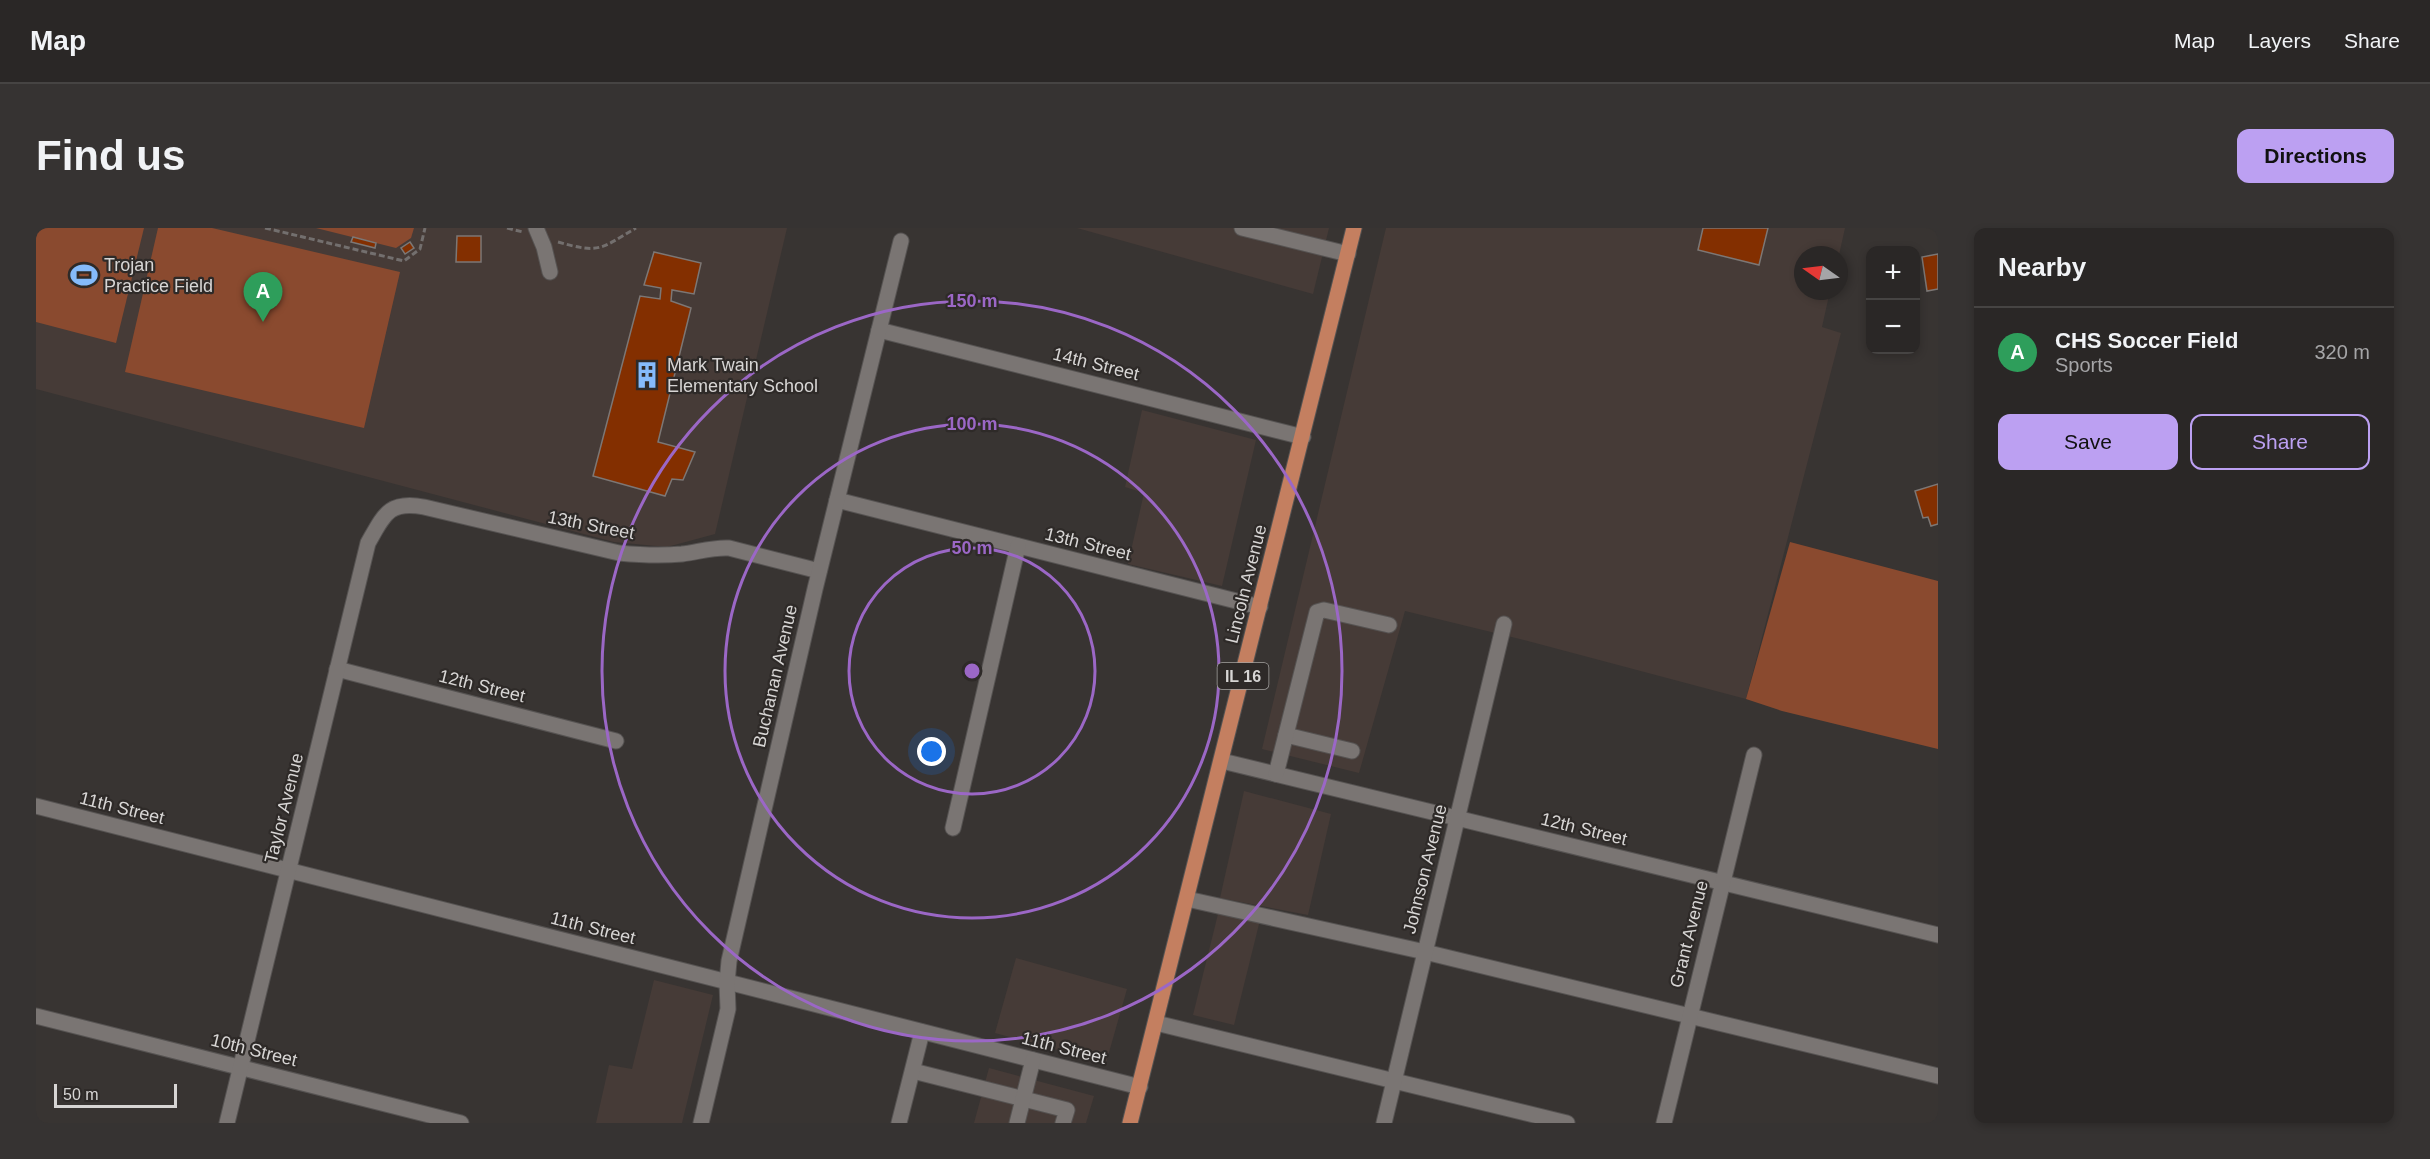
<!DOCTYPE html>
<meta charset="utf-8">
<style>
:root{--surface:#2a2726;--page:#363332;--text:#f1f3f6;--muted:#a5a5a7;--line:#464443;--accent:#bca0f2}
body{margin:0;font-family:Arial,sans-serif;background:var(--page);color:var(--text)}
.controls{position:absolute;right:18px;top:18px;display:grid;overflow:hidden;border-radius:12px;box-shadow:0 3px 9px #0003}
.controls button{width:54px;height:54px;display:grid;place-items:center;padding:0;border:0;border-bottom:2px solid var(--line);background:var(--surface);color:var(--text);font:30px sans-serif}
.compass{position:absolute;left:1758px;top:18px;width:54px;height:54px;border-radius:50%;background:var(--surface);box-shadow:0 3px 9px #0003;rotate:284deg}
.scale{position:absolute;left:18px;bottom:15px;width:123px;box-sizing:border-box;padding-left:6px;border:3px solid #d7d5d4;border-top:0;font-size:16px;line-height:21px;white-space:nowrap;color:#d7d5d4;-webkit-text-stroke:4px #2e2a28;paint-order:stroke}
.you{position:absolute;left:896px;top:524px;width:21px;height:21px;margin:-15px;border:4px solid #fff;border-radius:50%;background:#1a73e8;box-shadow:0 0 0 9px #1a73e833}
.badge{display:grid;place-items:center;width:39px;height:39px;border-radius:50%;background:var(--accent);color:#fff;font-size:20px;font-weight:700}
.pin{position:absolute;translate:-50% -50px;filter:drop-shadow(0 2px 3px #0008)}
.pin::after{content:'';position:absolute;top:32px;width:21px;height:18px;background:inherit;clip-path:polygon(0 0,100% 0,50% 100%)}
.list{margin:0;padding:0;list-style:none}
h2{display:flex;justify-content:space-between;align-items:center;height:78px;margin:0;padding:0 24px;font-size:26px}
h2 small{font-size:20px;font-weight:400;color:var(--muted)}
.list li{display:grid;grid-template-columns:39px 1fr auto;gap:18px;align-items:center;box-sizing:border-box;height:90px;padding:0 24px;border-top:2px solid var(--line)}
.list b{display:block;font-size:22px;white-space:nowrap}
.list p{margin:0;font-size:20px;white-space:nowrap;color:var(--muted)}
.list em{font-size:20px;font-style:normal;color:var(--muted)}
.actions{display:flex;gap:12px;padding:18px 24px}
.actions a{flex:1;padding:14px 0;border:2px solid var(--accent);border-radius:12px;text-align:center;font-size:21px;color:var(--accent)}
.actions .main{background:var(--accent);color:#111}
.map{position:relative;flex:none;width:1902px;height:895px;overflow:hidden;border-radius:12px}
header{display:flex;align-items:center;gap:36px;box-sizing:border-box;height:84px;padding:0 30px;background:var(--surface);border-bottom:2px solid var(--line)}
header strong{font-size:28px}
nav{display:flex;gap:33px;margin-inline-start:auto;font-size:21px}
.intro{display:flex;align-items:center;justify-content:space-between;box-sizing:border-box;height:144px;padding:0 36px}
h1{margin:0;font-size:42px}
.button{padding:15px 27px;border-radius:12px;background:var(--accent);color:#111;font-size:21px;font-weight:700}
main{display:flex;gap:36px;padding:0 36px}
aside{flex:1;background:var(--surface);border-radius:12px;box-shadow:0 3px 9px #0003}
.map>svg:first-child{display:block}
.built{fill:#463b37}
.green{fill:#8a4a2f}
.building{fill:#832f00;stroke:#7c7775;stroke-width:1.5}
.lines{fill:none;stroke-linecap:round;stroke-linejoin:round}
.minor-casing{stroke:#565352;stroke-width:17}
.major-casing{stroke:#565352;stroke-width:17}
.path{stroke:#736f6e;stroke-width:3;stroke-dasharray:6 3;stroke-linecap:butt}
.minor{stroke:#7a7573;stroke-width:15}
.major{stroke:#c47f60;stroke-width:15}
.ring{fill:none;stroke:#9b67c6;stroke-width:3}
.labels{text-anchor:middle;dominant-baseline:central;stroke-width:4.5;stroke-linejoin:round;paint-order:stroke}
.shield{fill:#2e2a28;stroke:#a4a2a0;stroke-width:1.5}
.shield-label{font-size:16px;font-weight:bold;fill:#d7d5d4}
.poi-label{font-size:18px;fill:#d7d5d4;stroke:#2e2a28;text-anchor:start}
.street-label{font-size:18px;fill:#d7d5d4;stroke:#2e2a28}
.centre{fill:#9b67c6;stroke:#2e2a28;stroke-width:3}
.ring-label{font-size:18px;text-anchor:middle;font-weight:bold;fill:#9b67c6;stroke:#2e2a28;stroke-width:4.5;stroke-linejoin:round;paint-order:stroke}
</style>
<header>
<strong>Map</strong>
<nav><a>Map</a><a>Layers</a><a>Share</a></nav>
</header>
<div class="intro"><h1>Find us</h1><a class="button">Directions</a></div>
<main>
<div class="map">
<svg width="1902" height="895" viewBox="0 0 1902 895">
<rect width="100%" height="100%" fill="#383432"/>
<g class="built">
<polygon points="0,0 751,0 679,306 631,319 578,314 0,161"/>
<polygon points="1041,0 1293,0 1277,66"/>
<polygon points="1350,0 1809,0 1803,27 1767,27 1767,63 1794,63 1786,99 1805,105 1710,471 1488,412 1369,383 1323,545 1226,521"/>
<polygon points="1106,182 1220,212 1186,358 1092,336 1108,265 1089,259"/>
<polygon points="1208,563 1295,586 1272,687 1184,670"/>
<polygon points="1183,682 1224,692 1198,797 1157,787"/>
<polygon points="980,730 1091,761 1070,835 959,805"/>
<polygon points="618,752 677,767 646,895 560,895 573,837 596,841"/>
<polygon points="953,840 1058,868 1050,895 938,895"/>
</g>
<g class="green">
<polygon points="0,0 108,0 80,115 0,94"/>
<polygon points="122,0 176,0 364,44 328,200 89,144"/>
<polygon points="280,0 378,0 375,10 360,20"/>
<polygon points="1754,314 1902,353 1902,521 1746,483 1710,471"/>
</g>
<g class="building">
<polygon points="1667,0 1732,0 1723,37 1662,22"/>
<polygon points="421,8 445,8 445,34 420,34"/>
<polygon points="317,9 340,15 339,20 315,14"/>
<polygon points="374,14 378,20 369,26 365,20"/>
<polygon points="618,24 665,35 658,66 636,62 635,73 655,80 622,214 659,224 647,252 636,251 629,268 557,248 604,68 624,71 625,60 608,57"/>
<polygon points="1902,26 1902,61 1891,63 1886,29"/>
<polygon points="1902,256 1902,296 1895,298 1892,289 1887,290 1879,263"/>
</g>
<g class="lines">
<defs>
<g id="minor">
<polyline points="500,0 508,19 514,44"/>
<polyline points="1206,0 1312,26"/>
<polyline points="843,102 1267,209"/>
<polyline points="801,272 1224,379"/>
<polyline points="301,441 580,513"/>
<polyline points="1250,507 1316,523"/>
<polyline points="1186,533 1902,707"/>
<polyline points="1240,546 1281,384 1288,382 1353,397"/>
<polyline points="0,578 1104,859"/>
<polyline points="917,600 982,318"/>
<polyline points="1151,671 1389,724 1902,848"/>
<polyline points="0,788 425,895"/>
<polyline points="1120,795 1531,895"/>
<polyline points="877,843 1031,882 1027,895"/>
<path d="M191,895L332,315C348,287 353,272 388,279L583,325C604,327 625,328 646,326C662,324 677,319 693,320L783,343"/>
<polyline points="665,895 692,781 691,755 693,733 779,361 865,13"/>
<polyline points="863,895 886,804"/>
<polyline points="981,895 997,832"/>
<polyline points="1348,895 1468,396"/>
<polyline points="1628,895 1718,527"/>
</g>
<polyline id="major" points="1094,895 1318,0"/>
</defs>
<use href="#minor" class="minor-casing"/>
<use href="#major" class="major-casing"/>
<g class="path">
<polyline points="229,0 368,33 384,21 389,0"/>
<polyline points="471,0 487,4"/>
<path d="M522,14C564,26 564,21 600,0"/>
</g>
<use href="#minor" class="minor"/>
<use href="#major" class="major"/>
</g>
<g class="ring">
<circle cx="936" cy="443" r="123"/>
<circle cx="936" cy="443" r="247"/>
<circle cx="936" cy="443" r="370"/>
</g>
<defs>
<symbol id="stadium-bare" viewBox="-9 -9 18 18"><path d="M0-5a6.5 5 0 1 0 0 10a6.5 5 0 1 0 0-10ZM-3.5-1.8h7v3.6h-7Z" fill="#85bbfb" stroke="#2e2a28" stroke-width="2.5" paint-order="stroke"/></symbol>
<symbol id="building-bare" viewBox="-9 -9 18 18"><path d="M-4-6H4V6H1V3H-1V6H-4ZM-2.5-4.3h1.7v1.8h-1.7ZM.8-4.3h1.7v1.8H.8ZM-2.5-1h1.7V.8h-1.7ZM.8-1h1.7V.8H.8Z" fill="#85bbfb" stroke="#2e2a28" stroke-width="2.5" paint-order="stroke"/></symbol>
</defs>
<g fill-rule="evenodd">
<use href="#stadium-bare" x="29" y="28" width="38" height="38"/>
<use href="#building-bare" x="592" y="128" width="38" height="38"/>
</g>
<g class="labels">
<rect class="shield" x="1181.5" y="435" width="51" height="26" rx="4.5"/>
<g class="shield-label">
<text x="1207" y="448">IL 16</text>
</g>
<g class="poi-label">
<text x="68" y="37">Trojan<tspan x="68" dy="21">Practice Field</tspan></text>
<text x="631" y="137">Mark Twain<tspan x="631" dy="21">Elementary School</tspan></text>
</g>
<g class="street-label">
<text transform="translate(1060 136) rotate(14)">14th Street</text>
<text transform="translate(555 297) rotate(11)">13th Street</text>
<text transform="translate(1052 316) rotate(14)">13th Street</text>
<text transform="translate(1210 356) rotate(-76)">Lincoln Avenue</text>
<text transform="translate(739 448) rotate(-77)">Buchanan Avenue</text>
<text transform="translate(446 458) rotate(14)">12th Street</text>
<text transform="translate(86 580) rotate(14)">11th Street</text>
<text transform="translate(248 580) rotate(-76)">Taylor Avenue</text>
<text transform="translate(1548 601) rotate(14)">12th Street</text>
<text transform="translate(1389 641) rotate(-76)">Johnson Avenue</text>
<text transform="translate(557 700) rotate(14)">11th Street</text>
<text transform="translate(1653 706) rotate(-76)">Grant Avenue</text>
<text transform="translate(1028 820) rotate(14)">11th Street</text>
<text transform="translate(218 822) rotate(14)">10th Street</text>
</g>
</g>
<circle cx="936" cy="443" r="9" class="centre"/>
<g class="ring-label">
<text x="936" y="79">150 m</text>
<text x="936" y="202">100 m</text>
<text x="936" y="326">50 m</text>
</g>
</svg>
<div class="controls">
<button>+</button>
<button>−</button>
</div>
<svg class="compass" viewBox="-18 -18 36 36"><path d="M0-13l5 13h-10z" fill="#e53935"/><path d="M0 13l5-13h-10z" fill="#a5a5a7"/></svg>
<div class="scale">50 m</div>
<div class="you"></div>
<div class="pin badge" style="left:227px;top:94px;background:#2e9e5b">A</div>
</div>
<aside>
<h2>Nearby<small></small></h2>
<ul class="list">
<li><span class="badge" style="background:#2e9e5b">A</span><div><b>CHS Soccer Field</b><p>Sports</p></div><em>320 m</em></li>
</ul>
<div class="actions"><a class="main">Save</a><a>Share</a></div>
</aside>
</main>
